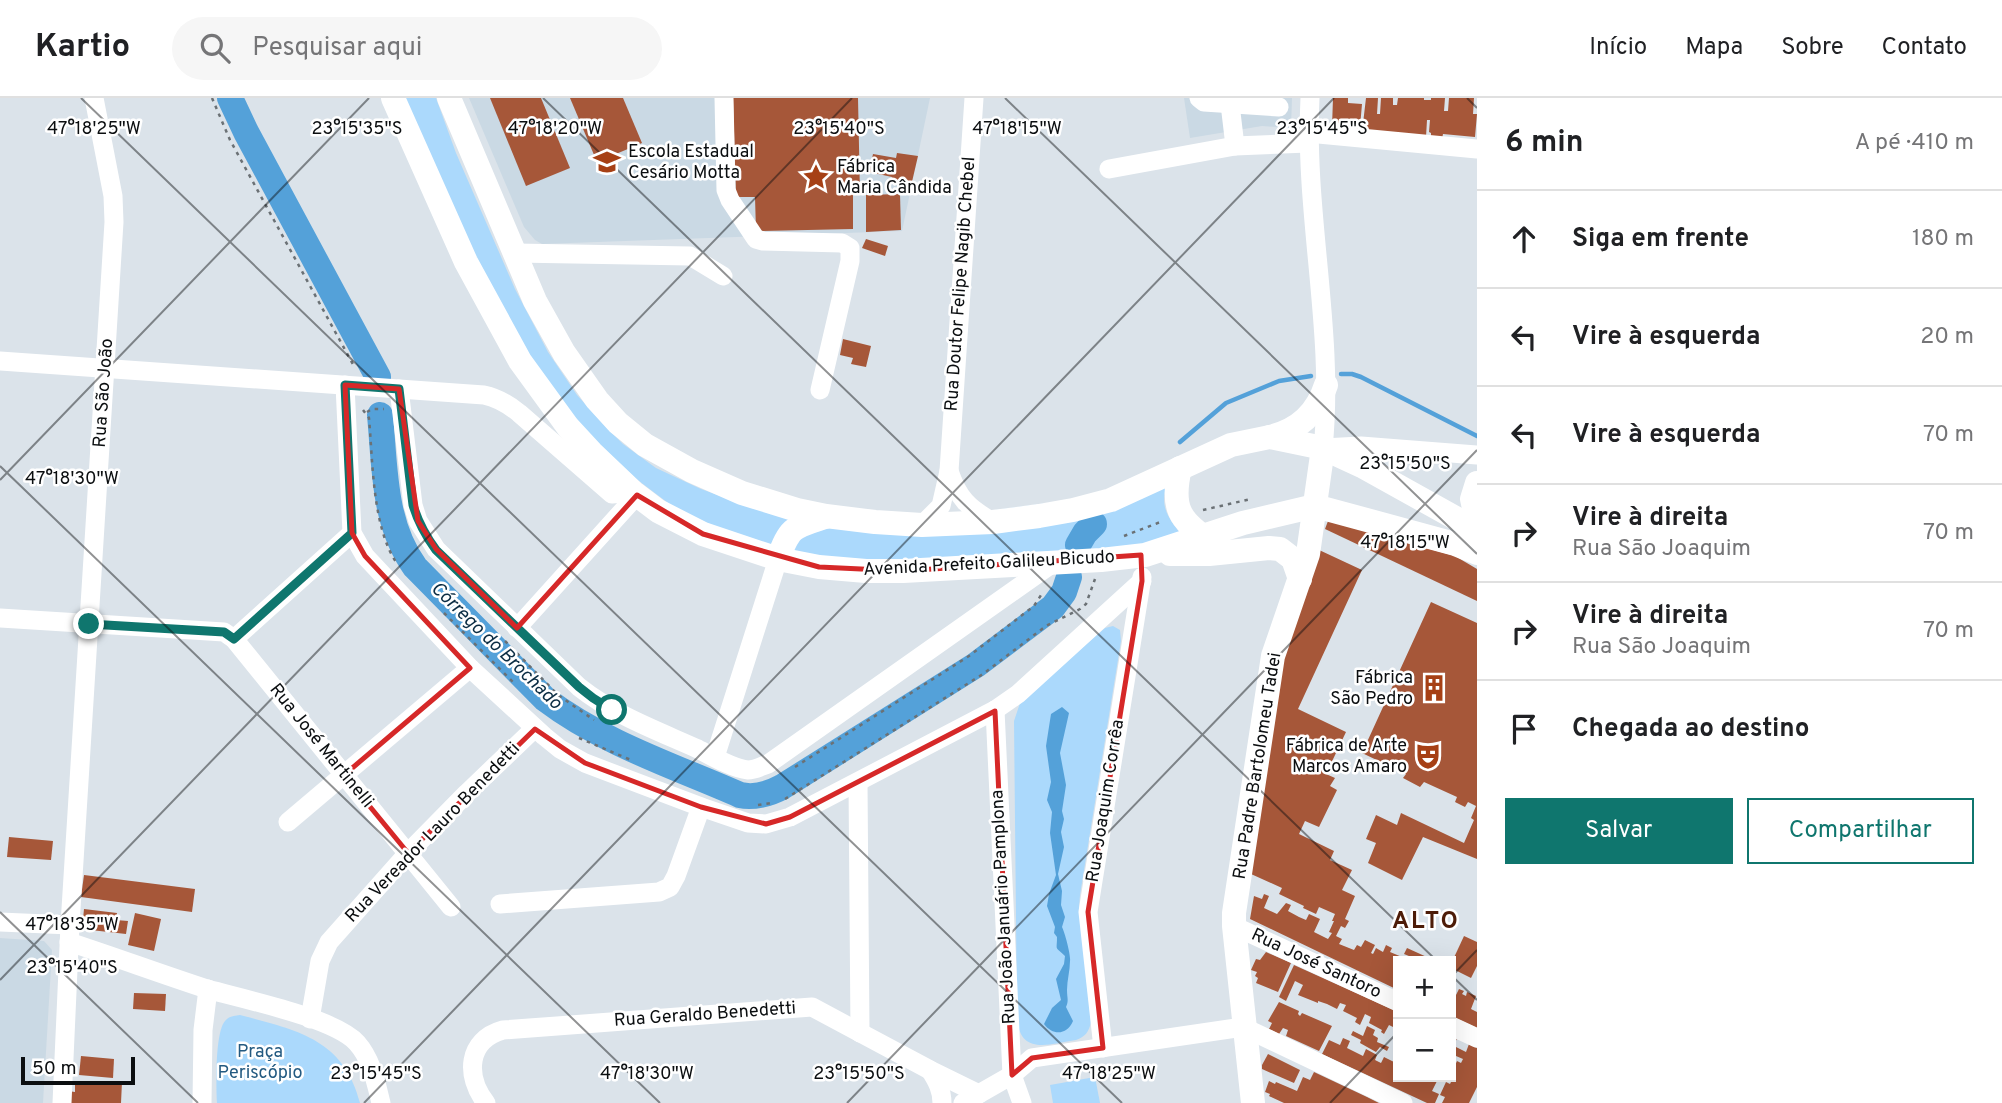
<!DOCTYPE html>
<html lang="pt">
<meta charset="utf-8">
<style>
:root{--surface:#fff;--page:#f6f6f6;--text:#202124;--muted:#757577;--line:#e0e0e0;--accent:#0f766e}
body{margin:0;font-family:Overpass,sans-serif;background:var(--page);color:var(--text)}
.controls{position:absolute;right:21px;bottom:21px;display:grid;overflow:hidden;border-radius:0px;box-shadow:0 7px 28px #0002}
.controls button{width:63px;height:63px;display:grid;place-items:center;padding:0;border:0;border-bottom:2px solid var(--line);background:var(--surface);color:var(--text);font:35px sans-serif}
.scale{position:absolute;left:21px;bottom:18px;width:114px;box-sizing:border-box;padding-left:7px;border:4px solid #0b0e10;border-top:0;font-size:19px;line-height:24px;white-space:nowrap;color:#0b0e10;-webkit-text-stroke:5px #fff;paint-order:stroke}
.stop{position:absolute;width:21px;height:21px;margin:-16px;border:5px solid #0f766e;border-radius:50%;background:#fff}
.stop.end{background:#0f766e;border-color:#fff;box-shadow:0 2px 7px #0008}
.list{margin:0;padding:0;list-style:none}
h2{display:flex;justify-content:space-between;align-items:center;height:91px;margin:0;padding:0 28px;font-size:30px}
h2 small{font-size:23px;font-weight:400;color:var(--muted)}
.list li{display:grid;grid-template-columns:46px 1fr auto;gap:21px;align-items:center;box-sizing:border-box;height:98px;padding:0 28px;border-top:2px solid var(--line)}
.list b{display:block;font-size:26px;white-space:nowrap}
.list p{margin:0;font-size:23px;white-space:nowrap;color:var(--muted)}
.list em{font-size:23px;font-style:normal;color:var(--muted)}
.actions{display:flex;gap:14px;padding:21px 28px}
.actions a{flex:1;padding:16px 0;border:2px solid var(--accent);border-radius:0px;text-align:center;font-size:24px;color:var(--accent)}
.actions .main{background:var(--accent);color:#fff}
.icon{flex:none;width:38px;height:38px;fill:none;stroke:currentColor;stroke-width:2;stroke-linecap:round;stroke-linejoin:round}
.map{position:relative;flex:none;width:1477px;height:1005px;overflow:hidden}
header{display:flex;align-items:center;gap:42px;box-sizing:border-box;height:98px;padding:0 35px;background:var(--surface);border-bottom:2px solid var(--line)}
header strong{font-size:33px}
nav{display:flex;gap:38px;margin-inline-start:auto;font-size:24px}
.search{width:490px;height:63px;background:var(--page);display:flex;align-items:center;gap:18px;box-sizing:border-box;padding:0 24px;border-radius:38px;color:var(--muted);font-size:26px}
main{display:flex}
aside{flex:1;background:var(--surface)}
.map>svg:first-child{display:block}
.built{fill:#cad9e4}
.green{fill:#abd9fc}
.water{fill:#54a1d9}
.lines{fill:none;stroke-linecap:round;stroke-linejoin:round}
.stream{stroke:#54a1d9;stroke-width:4.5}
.river{stroke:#54a1d9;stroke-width:26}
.building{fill:#a65739}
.path{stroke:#6b7175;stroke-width:2.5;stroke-dasharray:3.5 5;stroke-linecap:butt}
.minor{stroke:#fff;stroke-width:19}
.major{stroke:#fff;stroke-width:24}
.route{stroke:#0f766e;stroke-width:9}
.marked{fill:none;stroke:#d62828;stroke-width:5;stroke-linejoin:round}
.ticks{fill:none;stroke:#0b0e10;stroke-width:2;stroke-opacity:0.45}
.labels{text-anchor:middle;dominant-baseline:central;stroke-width:5;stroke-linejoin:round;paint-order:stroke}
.poi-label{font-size:18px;fill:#0b0e10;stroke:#fff;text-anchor:start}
.street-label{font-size:18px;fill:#0b0e10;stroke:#fff}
.park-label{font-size:18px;fill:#235a81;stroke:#fff}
.water-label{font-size:19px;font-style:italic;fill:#0b2d44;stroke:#fff}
.district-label{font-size:24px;font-weight:bold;letter-spacing:2px;fill:#4d1c08;stroke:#fff}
.ticks-label{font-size:18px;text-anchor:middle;fill:#0b0e10;stroke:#fff;stroke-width:5;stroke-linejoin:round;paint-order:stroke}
</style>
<header>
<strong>Kartio</strong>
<div class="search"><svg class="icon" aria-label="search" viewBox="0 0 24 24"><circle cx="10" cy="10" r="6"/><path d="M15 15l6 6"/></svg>Pesquisar aqui</div>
<nav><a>Início</a><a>Mapa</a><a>Sobre</a><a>Contato</a></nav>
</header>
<main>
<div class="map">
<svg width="1477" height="1005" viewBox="0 0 1477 1005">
<rect width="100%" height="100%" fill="#dbe3ea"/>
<g class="built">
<polygon points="469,0 930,0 902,133 542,146 535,142 524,129"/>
<polygon points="1184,0 1292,0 1291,30 1262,28 1190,40"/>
<polygon points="0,840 44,843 52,852 43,1005 0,1005"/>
</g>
<g class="green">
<path d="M403,0H436L456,55L515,191L548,254L577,297L605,328L623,346L656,370L701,391L723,399L854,431L1166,389C1160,410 1169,421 1182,437L1142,449L858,467L746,442L676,411L635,380L584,331L523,253L459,130Z"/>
<path d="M1113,528L1120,532L1121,543L1080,797L1079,810L1091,924C1089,934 1085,939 1076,942C1049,946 1020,958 1017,920L1014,623L1020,605L1030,594L1105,530Z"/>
<path d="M240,917C297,932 344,941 360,1005H217C216,989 215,934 225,923C229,918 234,918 240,917Z"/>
<polygon points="1095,979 1100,1005 1053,1005 1050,987"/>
</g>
<path class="water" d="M1062,609L1069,615L1060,655L1066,687L1062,713L1064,721L1061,734L1064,749L1058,776L1062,793L1061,807L1065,819L1062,829C1065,835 1071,858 1070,863C1070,873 1067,882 1067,892C1067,900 1069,902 1066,909L1073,923C1067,937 1053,938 1044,926L1052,910L1061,902L1056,881L1064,866L1065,858C1054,847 1057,854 1057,839L1054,835L1055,829L1047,808L1049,796L1056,777L1050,735L1052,714L1047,702L1051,684L1046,648L1051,616Z"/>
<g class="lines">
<g class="stream">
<polyline points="1341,276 1352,276 1361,279 1477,338"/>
<polyline points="1180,344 1226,305 1279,283 1311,278"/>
</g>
<g class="river">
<polyline points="230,0 246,34 378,279"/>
<path d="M380,317C385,369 383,425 415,469L545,601C603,645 674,668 740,697C753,700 769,696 782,689L976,567L1053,509L1064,494L1069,479"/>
<polyline points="1078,447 1085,435 1094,426"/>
</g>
</g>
<g class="building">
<polygon points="490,0 541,0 570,70 526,88"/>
<polygon points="570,0 623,0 642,45 597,64"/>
<polygon points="733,0 858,0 860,97 853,97 853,131 756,133 755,99 736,99"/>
<polygon points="1333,0 1348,0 1348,5 1362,6 1360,29 1358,29 1358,34 1332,29"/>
<polygon points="1366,0 1378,0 1377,16 1380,16 1381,0 1393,0 1393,7 1397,7 1398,0 1424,0 1424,2 1431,2 1431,0 1445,0 1444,13 1448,13 1449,0 1474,0 1473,16 1477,16 1475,39 1443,36 1442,41 1431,40 1431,35 1429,34 1430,22 1427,22 1426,39 1362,34"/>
<polygon points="897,55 918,58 911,88 891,83 892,79 869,74 873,56 896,60"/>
<polygon points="900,96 901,132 866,134 866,97"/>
<polygon points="866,141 888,148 885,158 862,150"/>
<polygon points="843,241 871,248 866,269 851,266 853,260 840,257"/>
<polygon points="1328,423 1455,458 1477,471 1477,503 1325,431"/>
<polygon points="1317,451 1362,472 1298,611 1346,634 1326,676 1335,680 1330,688 1337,692 1319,729 1305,723 1299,736 1334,753 1330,762 1352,772 1342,792 1355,798 1345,821 1349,823 1345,830 1341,828 1336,838 1342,841 1339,846 1354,852 1357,847 1361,849 1365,842 1375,847 1371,855 1373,856 1376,850 1383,854 1386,847 1392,850 1390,854 1402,859 1398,863 1398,892 1250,821 1254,798 1262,801 1264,796 1269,798 1264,810 1277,816 1286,805 1291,807 1288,813 1299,819 1306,822 1309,816 1320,821 1314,834 1328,841 1332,835 1329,834 1334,823 1332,823 1335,816 1319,809 1316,816 1303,810 1304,808 1279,796 1282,790 1251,776 1281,557"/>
<polygon points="1431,504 1477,525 1477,761 1423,739 1402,782 1368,765 1376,745 1366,741 1376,717 1397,727 1401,715 1464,745 1474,722 1471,720 1476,708 1468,704 1465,709 1455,704 1457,699 1424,684 1420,689 1403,680 1406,676 1362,655"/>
<polygon points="9,739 53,743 51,762 7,759"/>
<polygon points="84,777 195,791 192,814 81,799"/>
<polygon points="84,811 117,815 116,822 128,823 126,836 82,831"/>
<polygon points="135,815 161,821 154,853 128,847"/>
<polygon points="1464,838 1477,844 1477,868 1471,880 1451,870 1451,866"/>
<polygon points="1407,850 1429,860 1427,863 1421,863 1404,856"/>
<polygon points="1266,854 1291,865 1278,894 1256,885 1258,880 1255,878 1257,874 1251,872 1256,861 1260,862"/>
<polygon points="1294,867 1398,914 1398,939 1394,937 1397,931 1389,927 1384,936 1381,934 1382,932 1369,925 1371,919 1365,916 1360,927 1355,924 1357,920 1343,913 1346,907 1340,905 1337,911 1327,906 1318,903 1318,905 1298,897 1303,887 1295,883 1286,903 1279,899"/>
<polygon points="1459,891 1464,893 1462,896 1466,898 1467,894 1476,898 1471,911 1477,914 1477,930 1451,918 1451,899 1454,901"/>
<polygon points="134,895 166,896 165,913 133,911"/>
<polygon points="1279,904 1299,913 1298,916 1300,918 1302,915 1332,928 1319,953 1286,938 1288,932 1283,930 1279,936 1269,931 1272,925 1268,923"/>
<polygon points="1367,928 1375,932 1373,937 1378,940 1377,944 1389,949 1387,953 1380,949 1376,954 1360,945 1361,942 1351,937 1353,933 1363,938"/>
<polygon points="1451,938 1457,940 1454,948 1466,954 1469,946 1477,950 1477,989 1469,1005 1442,1005 1445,999 1440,997 1446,984 1450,986 1454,978 1451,976 1457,963 1461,965 1463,961 1456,958 1454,962 1451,961"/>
<polygon points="1343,940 1350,943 1347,950 1363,958 1366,951 1377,957 1375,962 1381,965 1384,959 1398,966 1398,979 1427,979 1437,983 1432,993 1439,996 1435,1005 1427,1005 1322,956 1329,942 1340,947"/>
<polygon points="1268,956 1300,972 1294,985 1262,971 1262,967"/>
<polygon points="81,958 114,961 113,980 79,977"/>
<polygon points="1314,974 1367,999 1379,1005 1284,1005 1269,998 1270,996 1265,994 1269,983 1275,986 1276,984 1297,993 1303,979 1310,982"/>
<polygon points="75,983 122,984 121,1005 67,1005 68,993 75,994"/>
</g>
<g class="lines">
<g class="path">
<polyline points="212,0 230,42 355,270"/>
<path d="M363,312L369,320C373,364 372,431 398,467"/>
<polyline points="367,314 372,311 384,311"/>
<polyline points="1203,412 1251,401"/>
<polyline points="1124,438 1163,423"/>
<polyline points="444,515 513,584"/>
<polyline points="505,543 558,597 594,622"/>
<polyline points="579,640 631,662"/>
<polyline points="795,669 969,558 1034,508 1043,494"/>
<polyline points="785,701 983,576 1046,528 1080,511 1086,506 1095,481"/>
<polyline points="758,707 772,705"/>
</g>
<g class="minor">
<polyline points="724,0 726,92 730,102 756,141 763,143 842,145 850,150 850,163 820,292"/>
<polyline points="1199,0 1204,4 1279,9"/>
<path d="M1310,0C1304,117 1335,234 1323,350L1361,348L1477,357"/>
<polyline points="1230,6 1235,48"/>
<polyline points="1308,35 1477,51"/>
<polyline points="1109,71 1235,48 1308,45"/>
<polyline points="515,155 690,158 723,178"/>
<path d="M0,263L484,297C498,300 508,306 519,315L612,396L633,394"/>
<polyline points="345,287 352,435 365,458 470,570 544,638 560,651 585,665 701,709 748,725 766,726 790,719 995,612 1018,596 1142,483"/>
<path d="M399,291L413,407L418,423L436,451L579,589C614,617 658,633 698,651C711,658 734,671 748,672C755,672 762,668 768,666L1053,465"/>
<path d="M949,373C958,400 968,410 993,424"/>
<polyline points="922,427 941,408 949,373 974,0"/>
<polyline points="0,520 224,534 234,541 451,809"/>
<polyline points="517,530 637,397"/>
<polyline points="234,541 352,435"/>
<polyline points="995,612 1012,977 1022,1005"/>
<polyline points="715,659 778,461"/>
<polyline points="858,684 860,935"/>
<polyline points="288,724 470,570"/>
<polyline points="500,806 659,794 670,789 676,778 701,709"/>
<polyline points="0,824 70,827"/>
<polyline points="1234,828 1398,904"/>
<path d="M69,844C115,859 161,876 207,891C242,901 335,920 357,945C372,962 376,985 381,1005"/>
<polyline points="310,921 320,863 329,844 408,755 467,695 535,630"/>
<polyline points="1451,928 1477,940"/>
<polyline points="1103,950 1088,814 1142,479"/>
<path d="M930,972C937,983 942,992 942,1005"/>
<polyline points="62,1005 70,827 114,124 113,98 94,0"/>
<polyline points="202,1005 203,932 208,891"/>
<path d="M486,1005C465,978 467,942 503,932L812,909L930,972L979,996"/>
<polyline points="963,1005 1012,977 1032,960 1243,929 1403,1005"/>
</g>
<g class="major">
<polyline points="393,0 466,164 520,263 568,329 592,355 633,394 658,413 703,436 778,461 819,469 866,473 903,473 1101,462 1145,457 1243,425 1315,408 1455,446 1477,455"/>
<polyline points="449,0 535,203 564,255 597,302 618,325 645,347 692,373 742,395 797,412 826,418 875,424 922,427 993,424 1039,418 1073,412 1111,402 1231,347 1270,339 1323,350 1362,368 1477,432"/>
<path d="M1270,339C1299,332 1317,315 1326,287"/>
<path d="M1180,370C1171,408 1178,423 1212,444"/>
<polyline points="1477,385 1472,401 1477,424"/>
<polyline points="1170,456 1209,456 1269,450 1280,451 1293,461 1300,481"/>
<path d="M778,461C790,428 794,429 825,419"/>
<polyline points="1253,1005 1234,828 1234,815 1273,558 1308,456 1323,350"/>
</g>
</g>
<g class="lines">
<path class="route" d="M89,526L224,534L234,541L352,435L345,287L399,291L413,407C418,424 425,437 436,452L579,589L593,600L612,612"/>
</g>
<path class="marked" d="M345,287L399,291L418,423L436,451L517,530L637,397L703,436L819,469L903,473L1141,457L1142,483L1088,814L1103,950L1032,960L1012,977L995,613L790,719L766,726L701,709L585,665L535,631L408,755L344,677L470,570L365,458L352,435Z"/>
<path class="ticks" d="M81,0L1122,1005M543,0L1437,863M1005,0L1477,456M1467,0L1477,10M0,368L660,1005M0,382L369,0M0,814L198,1005M1451,877L1477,902M1451,879L1477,852M0,882L852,0M364,1005L1334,0M847,1005L1477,352M1330,1005L1398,934"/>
<defs>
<symbol id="school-bare" viewBox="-9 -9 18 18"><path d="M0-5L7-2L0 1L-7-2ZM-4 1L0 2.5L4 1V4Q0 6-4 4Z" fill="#a64015" stroke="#fff" stroke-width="2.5" paint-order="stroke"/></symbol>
<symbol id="sight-bare" viewBox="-9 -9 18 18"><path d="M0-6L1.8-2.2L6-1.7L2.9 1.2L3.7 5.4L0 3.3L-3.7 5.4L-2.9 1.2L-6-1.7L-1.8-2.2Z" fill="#a64015" stroke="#fff" stroke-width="2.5" paint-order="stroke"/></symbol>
<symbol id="building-bare" viewBox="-9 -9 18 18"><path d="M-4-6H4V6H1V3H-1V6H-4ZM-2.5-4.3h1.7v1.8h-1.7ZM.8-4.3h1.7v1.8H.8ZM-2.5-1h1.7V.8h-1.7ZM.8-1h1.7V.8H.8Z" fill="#a64015" stroke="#fff" stroke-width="2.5" paint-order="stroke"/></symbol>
<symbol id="theatre-bare" viewBox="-9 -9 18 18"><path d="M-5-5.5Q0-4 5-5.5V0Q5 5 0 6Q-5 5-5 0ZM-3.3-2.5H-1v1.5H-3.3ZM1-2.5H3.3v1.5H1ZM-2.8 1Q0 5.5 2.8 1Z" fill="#a64015" stroke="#fff" stroke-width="2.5" paint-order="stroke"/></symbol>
</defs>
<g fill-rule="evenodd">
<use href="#school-bare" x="588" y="45" width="38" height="38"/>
<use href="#sight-bare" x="797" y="60" width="38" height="38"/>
<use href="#building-bare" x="1415" y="571" width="38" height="38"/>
<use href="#theatre-bare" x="1409" y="639" width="38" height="38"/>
</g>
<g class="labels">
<g class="poi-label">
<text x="628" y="54">Escola Estadual<tspan x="628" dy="21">Cesário Motta</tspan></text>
<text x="837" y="69">Fábrica<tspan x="837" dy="21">Maria Cândida</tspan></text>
<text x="1413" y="580" text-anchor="end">Fábrica<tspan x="1413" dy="21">São Pedro</tspan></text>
<text x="1407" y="648" text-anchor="end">Fábrica de Arte<tspan x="1407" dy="21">Marcos Amaro</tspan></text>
</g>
<g class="street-label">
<text transform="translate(961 186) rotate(-86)">Rua Doutor Felipe Nagib Chebel</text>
<text transform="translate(104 295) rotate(-86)">Rua São João</text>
<text transform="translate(989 466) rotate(-3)">Avenida Prefeito Galileu Bicudo</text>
<text transform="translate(321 648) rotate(51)">Rua José Martinelli</text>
<text transform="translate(1258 668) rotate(-81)">Rua Padre Bartolomeu Tadei</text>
<text transform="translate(1106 703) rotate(-81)">Rua Joaquim Corrêa</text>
<text transform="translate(433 735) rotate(-46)">Rua Vereador Lauro Benedetti</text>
<text transform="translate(1004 809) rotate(-93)">Rua João Januário Pamplona</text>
<text transform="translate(1316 866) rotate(25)">Rua José Santoro</text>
<text transform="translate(705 917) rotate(-4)">Rua Geraldo Benedetti</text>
</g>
<g class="park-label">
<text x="260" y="954">Praça<tspan x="260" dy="21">Periscópio</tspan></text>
</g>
<g class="water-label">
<text transform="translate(496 548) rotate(44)">Córrego do Brochado</text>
</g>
<g class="district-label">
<text x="1426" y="824">ALTO</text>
</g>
</g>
<g class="ticks-label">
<text x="94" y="36">47°18'25"W</text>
<text x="555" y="36">47°18'20"W</text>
<text x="1017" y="36">47°18'15"W</text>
<text x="357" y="36">23°15'35"S</text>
<text x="839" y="36">23°15'40"S</text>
<text x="1322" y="36">23°15'45"S</text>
<text x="1405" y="371">23°15'50"S</text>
<text x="72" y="386">47°18'30"W</text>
<text x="1405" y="450">47°18'15"W</text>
<text x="72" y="832">47°18'35"W</text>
<text x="72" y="875">23°15'40"S</text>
<text x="376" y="981">23°15'45"S</text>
<text x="859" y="981">23°15'50"S</text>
<text x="647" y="981">47°18'30"W</text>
<text x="1109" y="981">47°18'25"W</text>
</g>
</svg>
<div class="controls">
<button>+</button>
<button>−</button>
</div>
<div class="scale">50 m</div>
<div class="stop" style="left:612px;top:612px"></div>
<div class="stop end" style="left:89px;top:526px"></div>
</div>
<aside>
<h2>6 min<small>A pé · 410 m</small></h2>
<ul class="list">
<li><svg class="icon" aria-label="ahead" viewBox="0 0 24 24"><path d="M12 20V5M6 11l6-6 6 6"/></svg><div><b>Siga em frente</b></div><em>180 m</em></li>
<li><svg class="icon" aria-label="left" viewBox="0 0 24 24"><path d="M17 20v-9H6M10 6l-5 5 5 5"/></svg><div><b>Vire à esquerda</b></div><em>20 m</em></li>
<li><svg class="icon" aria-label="left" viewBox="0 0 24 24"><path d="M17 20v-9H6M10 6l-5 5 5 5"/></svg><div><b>Vire à esquerda</b></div><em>70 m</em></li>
<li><svg class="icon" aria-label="right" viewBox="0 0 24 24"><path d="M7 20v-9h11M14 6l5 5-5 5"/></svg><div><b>Vire à direita</b><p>Rua São Joaquim</p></div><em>70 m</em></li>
<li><svg class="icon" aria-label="right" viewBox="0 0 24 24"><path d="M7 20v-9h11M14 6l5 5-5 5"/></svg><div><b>Vire à direita</b><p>Rua São Joaquim</p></div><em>70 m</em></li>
<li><svg class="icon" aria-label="arrive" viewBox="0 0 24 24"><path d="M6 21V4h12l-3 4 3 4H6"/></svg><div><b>Chegada ao destino</b></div></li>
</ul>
<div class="actions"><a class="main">Salvar</a><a>Compartilhar</a></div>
</aside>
</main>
